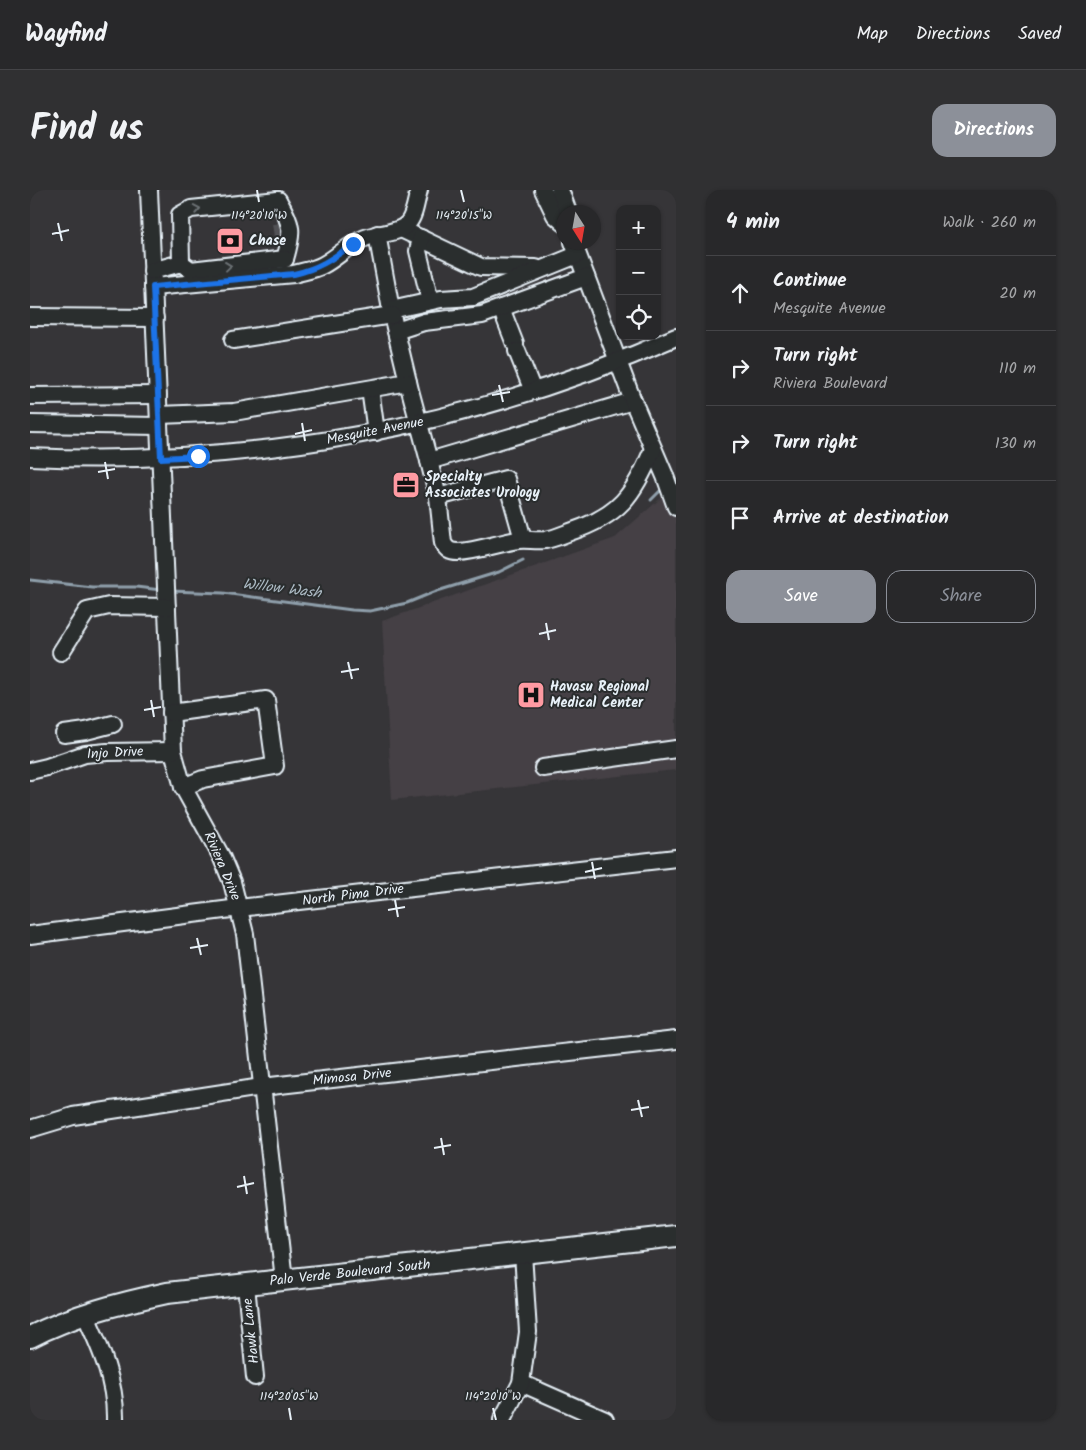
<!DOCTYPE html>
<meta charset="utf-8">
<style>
:root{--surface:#28282a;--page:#303032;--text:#f1f3f6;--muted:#a5a6a8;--line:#444447;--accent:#8c9099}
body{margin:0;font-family:Kalam,sans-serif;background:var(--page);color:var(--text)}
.controls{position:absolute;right:15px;top:15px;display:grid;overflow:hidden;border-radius:10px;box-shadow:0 1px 4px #0004}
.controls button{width:45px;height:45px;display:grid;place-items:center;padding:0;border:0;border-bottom:1px solid var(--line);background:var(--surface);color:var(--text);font:25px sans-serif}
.compass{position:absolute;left:526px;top:15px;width:45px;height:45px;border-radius:50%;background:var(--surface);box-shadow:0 1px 4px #0004;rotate:169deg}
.stop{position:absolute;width:15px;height:15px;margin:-11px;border:4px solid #1a73e8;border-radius:50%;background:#fff}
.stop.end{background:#1a73e8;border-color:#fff;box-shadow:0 1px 5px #0008}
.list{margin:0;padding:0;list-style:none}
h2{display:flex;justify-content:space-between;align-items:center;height:65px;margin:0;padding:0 20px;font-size:21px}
h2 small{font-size:16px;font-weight:400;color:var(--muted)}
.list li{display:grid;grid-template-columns:32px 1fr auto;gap:15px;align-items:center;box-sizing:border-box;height:75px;padding:0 20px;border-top:1px solid var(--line)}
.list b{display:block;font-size:19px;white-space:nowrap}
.list p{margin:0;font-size:16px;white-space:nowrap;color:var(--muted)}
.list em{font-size:16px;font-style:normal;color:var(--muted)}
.actions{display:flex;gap:10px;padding:15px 20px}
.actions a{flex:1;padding:11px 0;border:1px solid var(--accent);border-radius:15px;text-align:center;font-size:18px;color:var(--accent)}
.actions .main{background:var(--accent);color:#fff}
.icon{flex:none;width:28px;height:28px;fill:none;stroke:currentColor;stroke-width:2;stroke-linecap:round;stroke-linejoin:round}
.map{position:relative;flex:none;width:646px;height:1230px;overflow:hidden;border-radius:15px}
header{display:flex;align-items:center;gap:30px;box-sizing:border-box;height:70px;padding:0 25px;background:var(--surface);border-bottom:1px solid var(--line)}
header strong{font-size:24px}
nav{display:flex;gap:28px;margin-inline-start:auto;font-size:18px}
.intro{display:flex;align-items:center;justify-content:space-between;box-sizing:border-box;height:120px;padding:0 30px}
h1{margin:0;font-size:35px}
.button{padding:12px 22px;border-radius:15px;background:var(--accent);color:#fff;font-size:18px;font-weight:700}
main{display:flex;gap:30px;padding:0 30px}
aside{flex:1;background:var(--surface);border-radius:15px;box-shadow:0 1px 4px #0004}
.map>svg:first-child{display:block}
.built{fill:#443f44}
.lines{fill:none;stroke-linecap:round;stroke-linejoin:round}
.stream{stroke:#8f9fab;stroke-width:3}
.minor-tunnel{stroke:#515155;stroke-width:16;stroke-dasharray:16 8;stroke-linecap:butt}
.minor-casing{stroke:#e8f1f8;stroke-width:20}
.major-casing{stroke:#e8f1f8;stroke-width:24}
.minor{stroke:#2a2d2e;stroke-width:16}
.major{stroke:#2a2d2e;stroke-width:20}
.oneway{stroke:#6c7275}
.route{stroke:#1a73e8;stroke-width:6}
.ticks{fill:none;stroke:#e8f1f8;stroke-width:2}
.labels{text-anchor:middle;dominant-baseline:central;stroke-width:4;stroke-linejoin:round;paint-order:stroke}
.poi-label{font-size:14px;font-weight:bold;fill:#e8f1f8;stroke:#2a2d2e;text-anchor:start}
.street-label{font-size:14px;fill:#e8f1f8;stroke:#2a2d2e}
.water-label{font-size:15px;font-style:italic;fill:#acbac4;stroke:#2a2d2e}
.ticks-label{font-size:12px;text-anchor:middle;fill:#e8f1f8;stroke:#2a2d2e;stroke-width:4;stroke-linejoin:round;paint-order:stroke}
</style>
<header>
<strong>Wayfind</strong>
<nav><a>Map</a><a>Directions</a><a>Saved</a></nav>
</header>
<div class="intro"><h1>Find us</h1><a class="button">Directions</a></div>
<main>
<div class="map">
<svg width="646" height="1230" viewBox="0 0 646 1230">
<rect width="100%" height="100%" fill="#363538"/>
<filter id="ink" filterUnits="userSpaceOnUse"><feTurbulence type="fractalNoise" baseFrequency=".02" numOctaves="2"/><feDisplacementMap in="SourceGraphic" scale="10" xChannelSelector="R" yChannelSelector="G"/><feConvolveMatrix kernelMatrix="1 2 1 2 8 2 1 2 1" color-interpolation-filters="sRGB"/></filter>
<g filter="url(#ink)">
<polygon class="built" points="646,295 646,580 362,610 352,431 585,348"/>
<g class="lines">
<g class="stream">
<polyline points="621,310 633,298"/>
<polyline points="0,390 62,397 106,397 131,400"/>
<polyline points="140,401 193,403 322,420 340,421 377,413 404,402 469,382 493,370"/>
</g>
<polyline class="minor-tunnel" points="250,33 252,46"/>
<defs>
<g id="minor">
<polyline points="119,0 143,561 153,597 191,666 202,692 215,744 254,1090"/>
<polyline points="513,0 525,25 534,33"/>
<polyline points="530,0 538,22"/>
<path d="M248,10C263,35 263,42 255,69"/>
<polyline points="371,39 451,77 506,78"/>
<polyline points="347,44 362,125 380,200 399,271 603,211"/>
<polyline points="391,48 388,61 400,111"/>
<polyline points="543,52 603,211 635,286 646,317"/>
<polyline points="151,73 150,25 161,19 248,10"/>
<polyline points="122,81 151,73 161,80 255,69"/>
<path d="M123,97L264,84C274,81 284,80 293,75C308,67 319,54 335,48C348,43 370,44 378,33C385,25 386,10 389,0"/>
<polyline points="471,118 485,154"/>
<polyline points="361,120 411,109 443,107 547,65"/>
<polyline points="0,127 125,128"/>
<polyline points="366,141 394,132 452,125 556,87"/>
<polyline points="203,150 362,125"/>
<polyline points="487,161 503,201"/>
<polyline points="340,199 346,242"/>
<polyline points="0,206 128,205"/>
<polyline points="129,225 204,222 378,192"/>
<polyline points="0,234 129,236"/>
<path d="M0,267C222,277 442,237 646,147"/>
<path d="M399,271L408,307L413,353C417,360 420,362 428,362C448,361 468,353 488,350C497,349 505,351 515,350C523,349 532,345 540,342C589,326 604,305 623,259"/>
<polyline points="408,307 476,289 493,349"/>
<polyline points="31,462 57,421 79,416 137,417"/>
<polyline points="141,523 236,510 245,576 173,589 153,597"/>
<polyline points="34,544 56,541 83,534"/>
<polyline points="513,578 646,559"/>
<polyline points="0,581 17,577 55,564 77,562 143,561"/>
<polyline points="0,745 209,718 646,668"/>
<polyline points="0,939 43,926 232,897 646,850"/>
<polyline points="216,1095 225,1187"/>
<path d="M55,1124C70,1157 86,1192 85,1230"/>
<polyline points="491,1193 575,1230"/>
<polyline points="472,1230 491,1193 498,1142 493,1063"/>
</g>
<path id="major" d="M0,1147C43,1125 90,1113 137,1103L646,1046"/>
</defs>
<use href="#minor" class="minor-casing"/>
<use href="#major" class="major-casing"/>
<use href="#minor" class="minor"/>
<use href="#major" class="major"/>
</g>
<defs><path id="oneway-chevron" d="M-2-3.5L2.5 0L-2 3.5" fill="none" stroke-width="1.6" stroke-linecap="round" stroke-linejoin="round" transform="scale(1.25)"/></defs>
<g class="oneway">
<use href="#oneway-chevron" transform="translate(167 19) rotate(-10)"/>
<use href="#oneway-chevron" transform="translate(198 76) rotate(-7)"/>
</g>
</g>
<g class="lines" filter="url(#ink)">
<path class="route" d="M168,266L131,268L123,97L264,84C290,78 302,69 323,54"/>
</g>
<path class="ticks" d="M227,0L229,12M431,0L434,12M28,33L32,51M22,44L39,40M469,195L473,212M462,205L480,202M272,233L275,251M265,244L282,240M75,272L78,289M68,282L85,279M516,433L519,450M509,444L526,440M318,472L322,489M311,482L329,479M121,510L124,527M114,520L131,517M562,672L565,689M555,682L572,678M365,710L368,727M358,720L375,717M167,748L171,765M160,758L178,755M608,910L612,927M601,920L619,917M411,948L414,965M404,958L421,955M214,986L217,1004M207,997L224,993M259,1218L261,1230M463,1218L466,1230"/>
<defs>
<symbol id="bank-square" viewBox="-11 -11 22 22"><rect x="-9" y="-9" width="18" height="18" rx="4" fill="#ff9aa2" stroke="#2a2d2e"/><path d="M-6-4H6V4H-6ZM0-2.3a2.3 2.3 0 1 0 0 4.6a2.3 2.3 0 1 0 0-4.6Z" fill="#111"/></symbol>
<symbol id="office-square" viewBox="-11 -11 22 22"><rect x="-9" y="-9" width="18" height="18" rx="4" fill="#ff9aa2" stroke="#2a2d2e"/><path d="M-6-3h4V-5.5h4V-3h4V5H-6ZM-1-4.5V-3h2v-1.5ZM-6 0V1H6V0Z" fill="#111"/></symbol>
<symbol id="hospital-square" viewBox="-11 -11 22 22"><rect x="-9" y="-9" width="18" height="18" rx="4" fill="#ff9aa2" stroke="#2a2d2e"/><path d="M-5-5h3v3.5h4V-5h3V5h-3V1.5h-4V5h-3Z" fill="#111"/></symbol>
</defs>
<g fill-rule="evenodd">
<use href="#bank-square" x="184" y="35" width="32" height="32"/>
<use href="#office-square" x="360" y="279" width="32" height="32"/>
<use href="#hospital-square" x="485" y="489" width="32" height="32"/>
</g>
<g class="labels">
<g class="poi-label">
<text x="219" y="51">Chase</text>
<text x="395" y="287">Specialty<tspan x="395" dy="16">Associates Urology</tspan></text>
<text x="520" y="497">Havasu Regional<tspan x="520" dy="16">Medical Center</tspan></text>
</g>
<g class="street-label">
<text transform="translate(345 241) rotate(-11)">Mesquite Avenue</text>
<text transform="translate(85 563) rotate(-3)">Injo Drive</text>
<text transform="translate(192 676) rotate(67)">Riviera Drive</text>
<text transform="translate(323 705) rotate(-7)">North Pima Drive</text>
<text transform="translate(322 887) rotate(-6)">Mimosa Drive</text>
<text transform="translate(320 1083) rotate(-6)">Palo Verde Boulevard South</text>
<text transform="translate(221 1141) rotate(-96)">Hawk Lane</text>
</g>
<g class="water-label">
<text transform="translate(252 399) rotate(7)">Willow Wash</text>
</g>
</g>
<g class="ticks-label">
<text x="229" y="29">114°20'10"W</text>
<text x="434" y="29">114°20'15"W</text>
<text x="259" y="1210">114°20'05"W</text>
<text x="463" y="1210">114°20'10"W</text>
</g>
</svg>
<div class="controls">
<button>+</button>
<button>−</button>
<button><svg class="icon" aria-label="locate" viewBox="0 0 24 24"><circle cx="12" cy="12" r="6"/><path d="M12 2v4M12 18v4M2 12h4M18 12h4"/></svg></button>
</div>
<svg class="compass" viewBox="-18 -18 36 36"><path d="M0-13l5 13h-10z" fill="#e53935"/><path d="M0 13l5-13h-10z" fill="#a5a6a8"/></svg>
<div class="stop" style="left:168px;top:266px"></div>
<div class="stop end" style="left:323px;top:54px"></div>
</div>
<aside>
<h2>4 min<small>Walk · 260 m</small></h2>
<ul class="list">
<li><svg class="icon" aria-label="ahead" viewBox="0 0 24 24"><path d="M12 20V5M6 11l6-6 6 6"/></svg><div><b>Continue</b><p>Mesquite Avenue</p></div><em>20 m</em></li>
<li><svg class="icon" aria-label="right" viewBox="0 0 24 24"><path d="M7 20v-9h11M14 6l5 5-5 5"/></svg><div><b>Turn right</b><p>Riviera Boulevard</p></div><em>110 m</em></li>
<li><svg class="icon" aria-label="right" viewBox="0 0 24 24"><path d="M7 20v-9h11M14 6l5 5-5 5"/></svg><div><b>Turn right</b></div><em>130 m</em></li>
<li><svg class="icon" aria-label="arrive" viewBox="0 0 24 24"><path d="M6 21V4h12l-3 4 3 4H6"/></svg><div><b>Arrive at destination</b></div></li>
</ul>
<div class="actions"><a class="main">Save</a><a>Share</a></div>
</aside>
</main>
